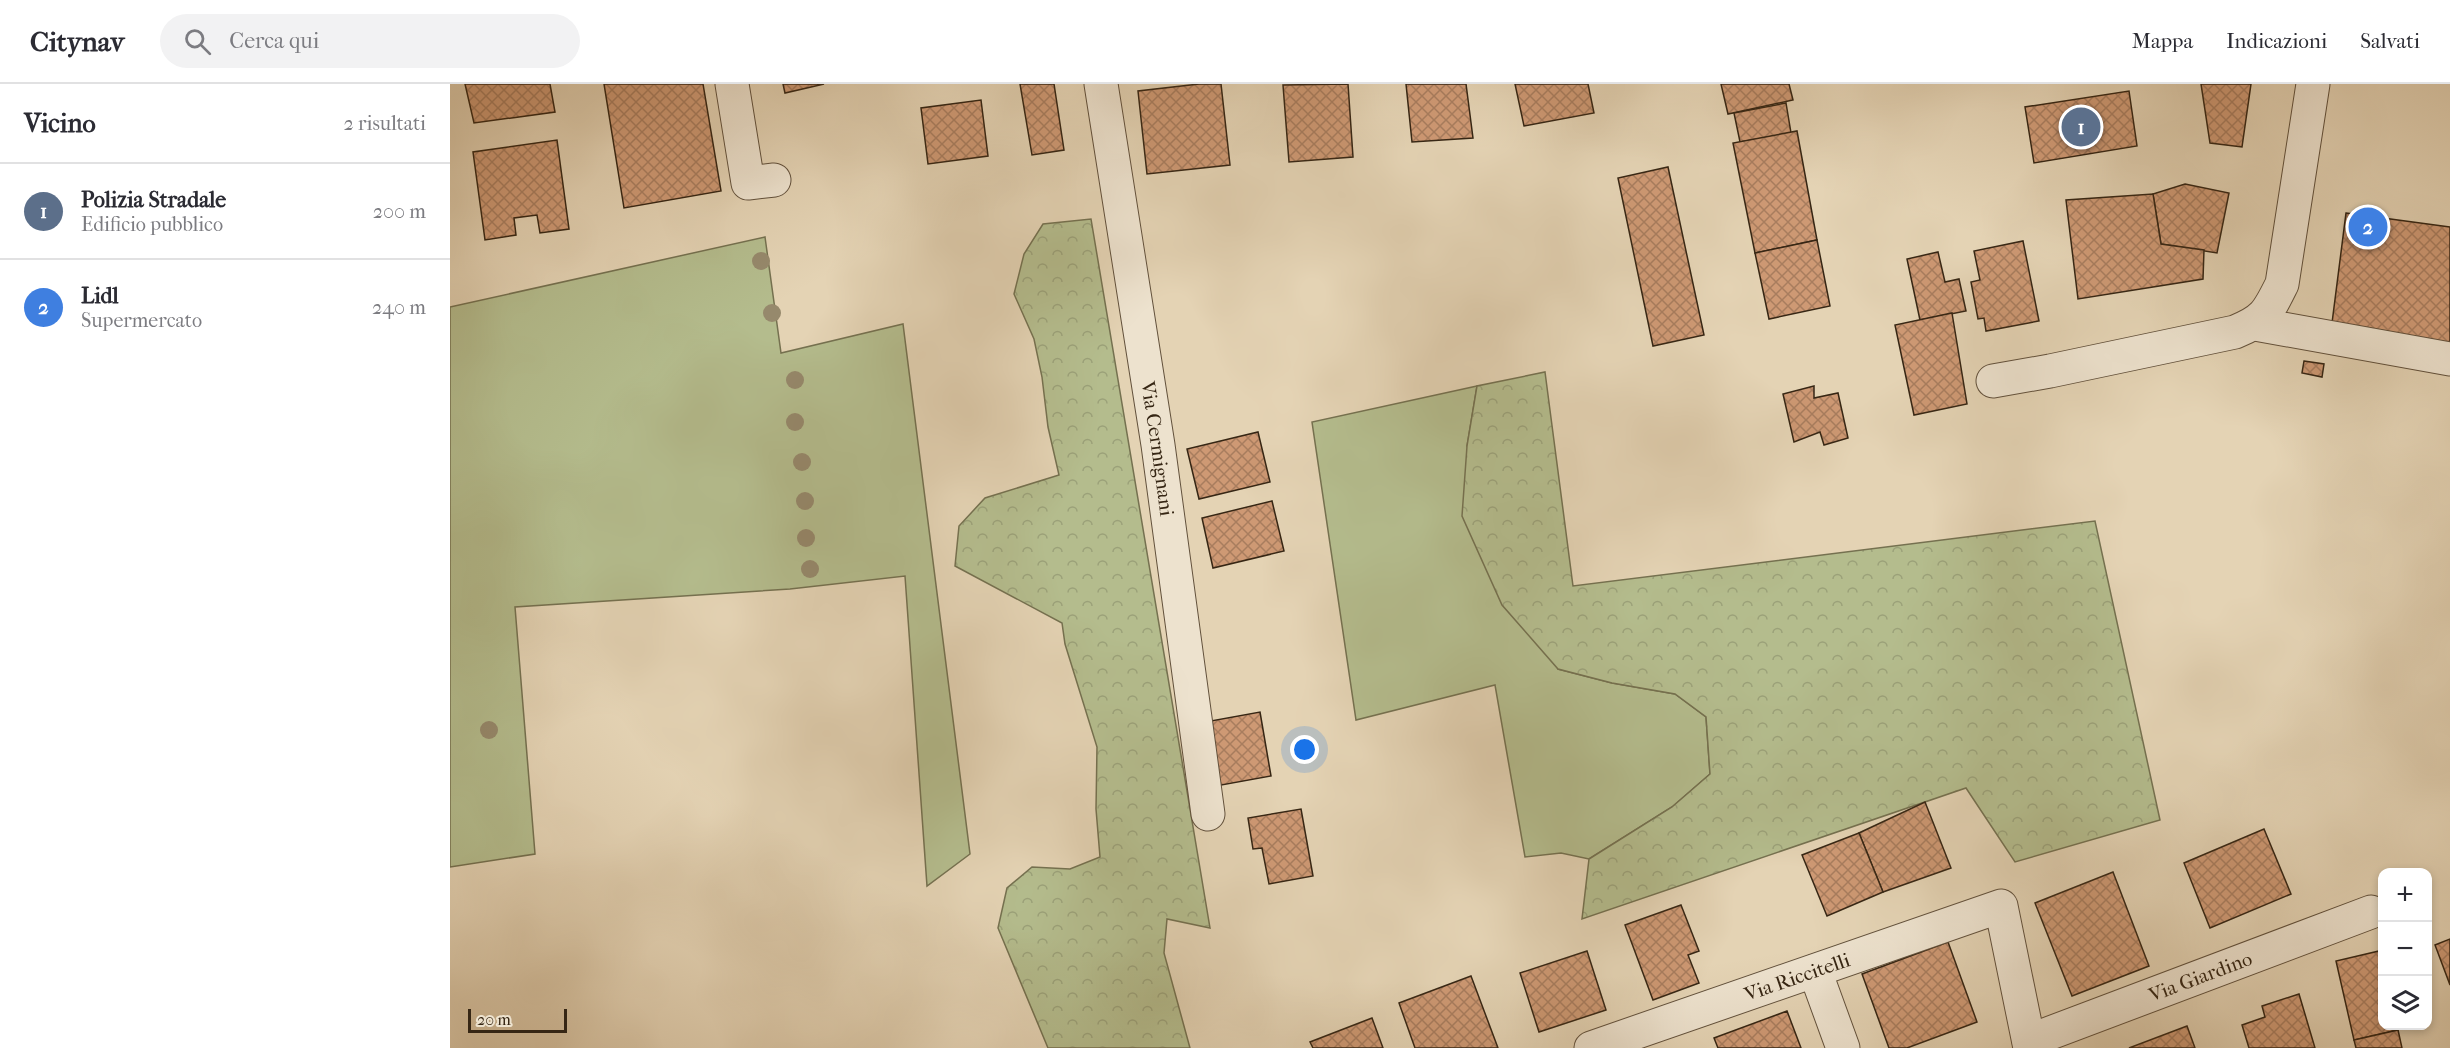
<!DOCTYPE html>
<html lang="it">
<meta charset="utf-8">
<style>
:root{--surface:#fff;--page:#f2f2f3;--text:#2b2b33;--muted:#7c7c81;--line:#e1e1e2;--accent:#8f2418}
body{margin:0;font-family:"IM FELL French Canon",serif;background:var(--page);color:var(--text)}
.controls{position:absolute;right:18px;bottom:18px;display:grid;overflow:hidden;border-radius:12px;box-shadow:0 3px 9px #0003}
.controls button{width:54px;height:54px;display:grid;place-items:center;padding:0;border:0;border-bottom:2px solid var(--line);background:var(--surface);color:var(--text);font:30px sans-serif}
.scale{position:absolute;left:18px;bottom:15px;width:99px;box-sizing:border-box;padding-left:6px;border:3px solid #362614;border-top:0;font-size:16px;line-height:21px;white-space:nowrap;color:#362614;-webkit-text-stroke:4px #ede2ce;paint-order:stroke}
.you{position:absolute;left:855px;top:666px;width:21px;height:21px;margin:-15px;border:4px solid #fff;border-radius:50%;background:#1a73e8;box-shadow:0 0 0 9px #1a73e833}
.badge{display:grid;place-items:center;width:39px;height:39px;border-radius:50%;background:var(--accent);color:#fff;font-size:20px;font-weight:700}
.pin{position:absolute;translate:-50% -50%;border:3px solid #fff;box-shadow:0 2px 6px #0006}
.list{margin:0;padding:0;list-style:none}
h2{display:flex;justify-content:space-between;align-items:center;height:78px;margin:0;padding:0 24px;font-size:26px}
h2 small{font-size:20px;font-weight:400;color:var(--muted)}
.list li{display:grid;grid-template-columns:39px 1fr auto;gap:18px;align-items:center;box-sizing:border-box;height:96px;padding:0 24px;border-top:2px solid var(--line)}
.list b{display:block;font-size:22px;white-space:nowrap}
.list p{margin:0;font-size:20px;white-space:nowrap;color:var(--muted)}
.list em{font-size:20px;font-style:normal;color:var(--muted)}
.icon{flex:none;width:33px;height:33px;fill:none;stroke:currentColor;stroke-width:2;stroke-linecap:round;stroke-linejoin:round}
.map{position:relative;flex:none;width:2000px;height:964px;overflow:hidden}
header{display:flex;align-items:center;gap:36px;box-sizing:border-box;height:84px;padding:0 30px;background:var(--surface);border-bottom:2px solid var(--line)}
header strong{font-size:28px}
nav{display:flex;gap:33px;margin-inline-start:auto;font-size:21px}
.search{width:420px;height:54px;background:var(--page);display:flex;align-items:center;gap:15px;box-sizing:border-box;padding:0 21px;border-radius:33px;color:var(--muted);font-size:22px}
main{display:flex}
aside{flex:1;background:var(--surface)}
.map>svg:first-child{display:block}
.grass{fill:#b4bc8d;stroke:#757150;stroke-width:1.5}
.forest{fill:url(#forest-crowns);stroke:#757150;stroke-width:1.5}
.building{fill:url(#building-cross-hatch);stroke:#362614;stroke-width:1.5}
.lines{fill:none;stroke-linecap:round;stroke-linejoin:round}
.minor-casing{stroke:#62513c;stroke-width:35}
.minor{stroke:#ede2ce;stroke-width:33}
.tree{fill:#96896c}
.labels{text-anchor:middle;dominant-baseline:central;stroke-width:6;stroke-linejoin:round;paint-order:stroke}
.street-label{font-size:20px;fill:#362614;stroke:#ede2ce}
</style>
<header>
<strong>Citynav</strong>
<div class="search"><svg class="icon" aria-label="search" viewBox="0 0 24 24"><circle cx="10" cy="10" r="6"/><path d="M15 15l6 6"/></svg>Cerca qui</div>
<nav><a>Mappa</a><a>Indicazioni</a><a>Salvati</a></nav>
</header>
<main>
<aside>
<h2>Vicino<small>2 risultati</small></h2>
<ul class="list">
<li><span class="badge" style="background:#5c6f8a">1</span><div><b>Polizia Stradale</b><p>Edificio pubblico</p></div><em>200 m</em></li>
<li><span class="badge" style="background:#3f7fe0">2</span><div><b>Lidl</b><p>Supermercato</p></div><em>240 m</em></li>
</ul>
</aside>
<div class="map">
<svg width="2000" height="964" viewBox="0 0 2000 964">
<defs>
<pattern id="forest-crowns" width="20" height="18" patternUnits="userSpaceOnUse" patternTransform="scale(1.5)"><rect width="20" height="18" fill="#b4bc8d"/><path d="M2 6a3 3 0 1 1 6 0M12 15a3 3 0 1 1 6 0" fill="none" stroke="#9ba179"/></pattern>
<pattern id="building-cross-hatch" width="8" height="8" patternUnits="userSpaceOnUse" patternTransform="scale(1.5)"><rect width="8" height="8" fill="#ce9974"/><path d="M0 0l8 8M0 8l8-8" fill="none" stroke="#a87d5e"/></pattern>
</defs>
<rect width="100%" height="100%" fill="#e4d3b4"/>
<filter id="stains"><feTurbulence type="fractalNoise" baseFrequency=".00333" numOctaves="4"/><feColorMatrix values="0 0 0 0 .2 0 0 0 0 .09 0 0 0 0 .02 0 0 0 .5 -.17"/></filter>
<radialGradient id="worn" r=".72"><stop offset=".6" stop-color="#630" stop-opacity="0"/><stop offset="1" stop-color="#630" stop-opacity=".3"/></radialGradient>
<g class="grass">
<polygon points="315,153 331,269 453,240 520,770 477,802 455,492 340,505 65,523 85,770 0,783 0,223"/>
<polygon points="1027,302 1017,362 1108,585 1162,599 1225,610 1256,633 1260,690 1222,723 1139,775 1111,769 1075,773 1045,601 906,636 862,338"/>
</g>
<g class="forest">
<polygon points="641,135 760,844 717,835 714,869 740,964 598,964 548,844 557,804 582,783 620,785 650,773 646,725 647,663 615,560 612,539 505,482 509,442 535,414 609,391 598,343 592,293 584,255 564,210 574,170 593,140"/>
<polygon points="1095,288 1123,502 1645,437 1710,736 1565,778 1516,704 1132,835 1139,775 1222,723 1260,690 1256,633 1225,610 1162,599 1108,585 1052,521 1012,432 1017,362 1027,302"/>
</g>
<g class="building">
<polygon points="15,0 100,0 105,28 24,39"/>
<polygon points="154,0 253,0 271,107 174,124"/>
<polygon points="333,0 374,0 335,9"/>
<polygon points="570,0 604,0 614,66 582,71"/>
<polygon points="749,0 771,0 780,81 697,90 688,7"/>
<polygon points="898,0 903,73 839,78 833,1"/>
<polygon points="956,0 1016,0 1023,54 962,58"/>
<polygon points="1065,0 1138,0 1144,29 1074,42"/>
<polygon points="1271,0 1339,0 1343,16 1278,30"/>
<polygon points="1751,0 1801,0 1792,63 1760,59"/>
<polygon points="1679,7 1687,62 1584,79 1575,23"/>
<polygon points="531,16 538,72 478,80 471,24"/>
<polygon points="1336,19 1341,49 1290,58 1284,29"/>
<polygon points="1347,47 1367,156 1305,169 1283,59"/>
<polygon points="107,56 119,145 90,149 87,131 64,134 66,151 35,156 23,68"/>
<polygon points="1218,83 1254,251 1203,262 1168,94"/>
<polygon points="1735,100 1779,109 1767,169 1711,160 1703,110"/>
<polygon points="1703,110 1711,160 1754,166 1753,195 1628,215 1616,116"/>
<polygon points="1896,129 2000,143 2000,268 1881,247"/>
<polygon points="1367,156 1380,222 1319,235 1305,169"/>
<polygon points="1573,157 1589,237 1536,247 1534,234 1528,235 1521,198 1530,196 1524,167"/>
<polygon points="1488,168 1495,198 1509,195 1516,227 1470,236 1457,175"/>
<polygon points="1502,229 1517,320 1464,331 1445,241"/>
<polygon points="1854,277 1874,280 1872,293 1852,289"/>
<polygon points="1364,302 1364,314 1388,309 1398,354 1374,361 1370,348 1344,358 1333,310"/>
<polygon points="808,348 820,398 749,415 737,365"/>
<polygon points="822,417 834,467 763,484 752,434"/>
<polygon points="810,628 821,692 766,702 755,638"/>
<polygon points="1475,718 1501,784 1433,808 1409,749"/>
<polygon points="851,725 863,792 819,800 812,764 803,765 798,734"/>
<polygon points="1814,745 1841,810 1760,844 1734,779"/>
<polygon points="1409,749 1433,808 1377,832 1352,771"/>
<polygon points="1663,788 1699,882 1622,912 1585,819"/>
<polygon points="1231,821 1249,867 1238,871 1249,899 1203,916 1175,841"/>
<polygon points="2000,855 2000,901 1985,861"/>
<polygon points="1498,858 1527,938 1457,964 1439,964 1412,890"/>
<polygon points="1137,867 1156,926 1089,948 1070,889"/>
<polygon points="1929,867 1932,882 1932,942 1947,942 1948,946 1904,956 1886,877"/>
<polygon points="1021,892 1048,964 965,964 949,919"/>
<polygon points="1849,910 1865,964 1799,964 1792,941 1815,933 1812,922"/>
<polygon points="1337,927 1351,964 1268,964 1264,954"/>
<polygon points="922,934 933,964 863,964 860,958"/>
<polygon points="1737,942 1745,964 1679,964"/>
<polygon points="1948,946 1952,964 1906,964 1904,956"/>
</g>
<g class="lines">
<defs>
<g id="minor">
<polyline points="282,0 298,99 324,96"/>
<path id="s1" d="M651,0L708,361L758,730"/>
<polyline points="1805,240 2000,275"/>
<path d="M1543,297L1600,287L1785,248C1815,236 1818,228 1832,200L1863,0"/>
<polyline points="1365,887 1393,964"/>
<path id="s2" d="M1579,957L1921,828"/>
<path id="s3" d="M1141,964L1551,822L1580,964"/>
</g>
</defs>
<use href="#minor" class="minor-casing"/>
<use href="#minor" class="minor"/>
</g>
<g class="tree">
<circle cx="311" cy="177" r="9"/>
<circle cx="322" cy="229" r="9"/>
<circle cx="345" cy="296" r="9"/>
<circle cx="345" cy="338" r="9"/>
<circle cx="352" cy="378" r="9"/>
<circle cx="355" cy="417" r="9"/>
<circle cx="356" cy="454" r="9"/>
<circle cx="360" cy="485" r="9"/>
<circle cx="39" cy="646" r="9"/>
</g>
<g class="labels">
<g class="street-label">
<text stroke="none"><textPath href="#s1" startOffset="369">Via Cermignani</textPath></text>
<text stroke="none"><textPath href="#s3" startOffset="218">Via Riccitelli</textPath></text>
<text stroke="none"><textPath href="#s2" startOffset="183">Via Giardino</textPath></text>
</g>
</g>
<rect width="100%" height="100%" filter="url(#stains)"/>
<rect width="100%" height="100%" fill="url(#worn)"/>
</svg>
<div class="controls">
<button>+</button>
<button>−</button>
<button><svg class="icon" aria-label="layers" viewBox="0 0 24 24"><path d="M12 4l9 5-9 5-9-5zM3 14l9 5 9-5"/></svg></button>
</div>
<div class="scale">20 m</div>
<div class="you"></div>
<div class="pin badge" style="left:1631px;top:43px;background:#5c6f8a">1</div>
<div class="pin badge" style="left:1918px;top:143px;background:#3f7fe0">2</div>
</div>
</main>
